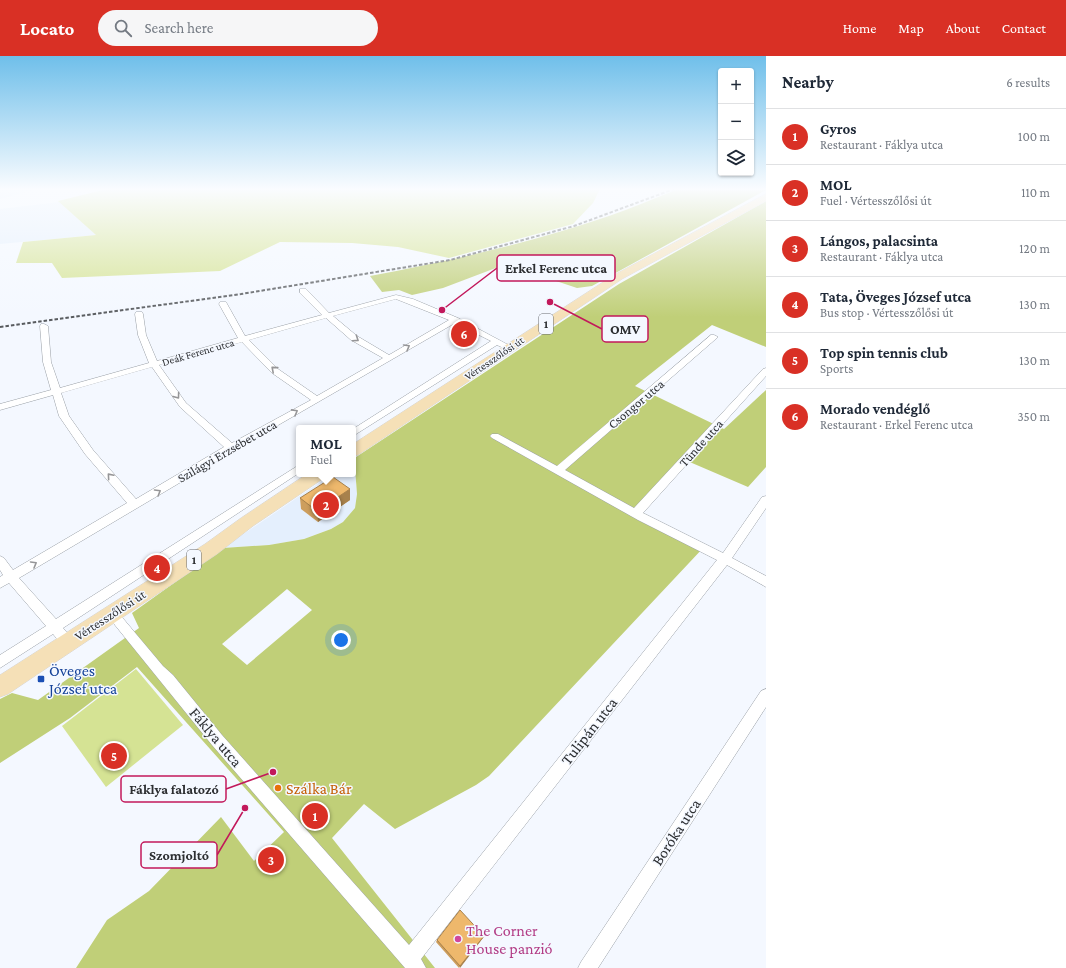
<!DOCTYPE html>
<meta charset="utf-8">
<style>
:root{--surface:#fff;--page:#f6f6f7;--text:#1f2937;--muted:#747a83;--line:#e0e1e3;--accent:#d93025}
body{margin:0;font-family:"Crimson Pro",serif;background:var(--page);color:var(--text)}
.controls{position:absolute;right:12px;top:12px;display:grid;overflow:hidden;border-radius:4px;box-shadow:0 1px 3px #0004}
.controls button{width:36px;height:36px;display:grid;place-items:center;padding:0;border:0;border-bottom:1px solid var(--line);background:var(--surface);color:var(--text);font:20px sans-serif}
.you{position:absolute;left:341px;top:584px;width:14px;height:14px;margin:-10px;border:3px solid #fff;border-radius:50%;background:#1a73e8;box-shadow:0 0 0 6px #1a73e833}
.badge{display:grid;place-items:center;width:26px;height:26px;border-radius:50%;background:var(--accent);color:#fff;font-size:13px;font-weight:700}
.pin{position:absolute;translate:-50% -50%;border:2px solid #fff;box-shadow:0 1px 4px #0006}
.popup{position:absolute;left:296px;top:369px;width:60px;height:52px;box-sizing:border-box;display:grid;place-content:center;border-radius:4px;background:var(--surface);filter:drop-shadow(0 1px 3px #0005);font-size:13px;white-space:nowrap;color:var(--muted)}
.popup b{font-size:15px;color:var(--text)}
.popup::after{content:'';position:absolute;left:50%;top:100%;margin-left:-8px;border:8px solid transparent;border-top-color:var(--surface)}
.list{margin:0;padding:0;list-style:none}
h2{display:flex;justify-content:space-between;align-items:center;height:52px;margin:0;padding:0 16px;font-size:17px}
h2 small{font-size:13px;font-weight:400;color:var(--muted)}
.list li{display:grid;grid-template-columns:26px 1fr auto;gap:12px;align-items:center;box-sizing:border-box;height:56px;padding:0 16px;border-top:1px solid var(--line)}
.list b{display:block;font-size:15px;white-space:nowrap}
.list p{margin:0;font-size:13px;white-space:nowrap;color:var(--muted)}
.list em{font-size:13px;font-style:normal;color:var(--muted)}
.icon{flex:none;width:22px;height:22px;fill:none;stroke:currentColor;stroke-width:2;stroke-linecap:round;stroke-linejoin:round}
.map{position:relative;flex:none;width:766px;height:912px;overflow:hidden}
header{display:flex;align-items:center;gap:24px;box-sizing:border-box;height:56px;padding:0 20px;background:var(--accent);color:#fff}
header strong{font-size:19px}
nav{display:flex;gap:22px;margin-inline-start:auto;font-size:14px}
.search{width:280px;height:36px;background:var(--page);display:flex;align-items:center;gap:10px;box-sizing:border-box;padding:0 14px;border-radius:22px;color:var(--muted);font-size:15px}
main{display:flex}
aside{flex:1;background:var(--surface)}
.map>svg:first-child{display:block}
.built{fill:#e4effd}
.green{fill:#d5e394}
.forest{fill:#c0cf78;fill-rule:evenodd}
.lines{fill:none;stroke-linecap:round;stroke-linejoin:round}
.minor-casing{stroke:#999fa6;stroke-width:1}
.primary-casing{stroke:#d5d5d6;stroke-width:1}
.minor{fill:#fff;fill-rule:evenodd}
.primary{fill:#f5e0b7;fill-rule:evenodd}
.rail{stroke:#585b5f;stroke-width:2;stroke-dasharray:3.5 2;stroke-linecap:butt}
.wall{fill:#cd9e5d}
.shaded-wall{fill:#a7814c}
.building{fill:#eeb86c;stroke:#a7814c}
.oneway{stroke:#969698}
.transit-dot{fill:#1a4fb4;stroke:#f4f8ff;stroke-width:1.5}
.food-dot{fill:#e8710a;stroke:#f4f8ff;stroke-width:1.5}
.hotel-dot{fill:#d1479c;stroke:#f4f8ff;stroke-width:1.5}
.labels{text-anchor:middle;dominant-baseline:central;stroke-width:3;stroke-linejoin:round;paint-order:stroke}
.far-street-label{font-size:11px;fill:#2c2e31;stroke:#f4f8ff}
.shield{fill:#f4f8ff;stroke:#686b6f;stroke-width:1}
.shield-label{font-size:12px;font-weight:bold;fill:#2c2e31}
.street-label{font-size:13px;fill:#2c2e31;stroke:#f4f8ff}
.near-transit-label{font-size:16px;fill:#164399;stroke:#f4f8ff;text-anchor:start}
.near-street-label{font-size:16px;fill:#2c2e31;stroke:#f4f8ff}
.near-food-label{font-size:16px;fill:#c56008;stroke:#f4f8ff;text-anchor:start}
.near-hotel-label{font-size:16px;fill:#b23c85;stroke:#f4f8ff;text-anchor:start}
.leader{fill:none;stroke:#c2185b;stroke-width:1.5}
.callout-dot{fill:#c2185b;stroke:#f4f8ff;stroke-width:1.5}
.callout{fill:#f4f8ff;stroke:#c2185b;stroke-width:1.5}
.callout-label{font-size:14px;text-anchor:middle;font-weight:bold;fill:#2c2e31}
</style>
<header>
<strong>Locato</strong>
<div class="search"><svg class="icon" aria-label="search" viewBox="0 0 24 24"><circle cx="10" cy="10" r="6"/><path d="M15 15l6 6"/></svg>Search here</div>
<nav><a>Home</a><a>Map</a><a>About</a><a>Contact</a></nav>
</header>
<main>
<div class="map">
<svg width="766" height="912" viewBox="0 0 766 912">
<rect width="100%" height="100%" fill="#f4f8ff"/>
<g class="built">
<polygon points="0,133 38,133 0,143"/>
<polygon points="60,146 96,179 0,188 0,153"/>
<polygon points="356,401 355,412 357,438 355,452 343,466 331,473 304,483 269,489 223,492 332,418 353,418 353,404"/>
</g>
<g class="green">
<polygon points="107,133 600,133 593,147 573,168 449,202 398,191 352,187 280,186 220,215 62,222 52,207 16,207 23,186 96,179 58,145"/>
<polygon points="136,613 183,669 106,731 62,670"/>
</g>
<g class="forest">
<path d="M678,133L766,134L592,230L577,232L520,213L501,210L443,232L412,239L399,234L382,236L370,220C450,205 531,187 609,160C632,152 655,142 678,133Z"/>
<path d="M766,145V291L712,269L635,330L724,373L766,334V411L748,431L685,404L634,452L704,491L489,720L476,729L395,773L364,748L332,782L435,912H76L107,864L149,835L221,761L254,805L284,776L137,611L70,662L0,707V643L12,637L38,644L139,572L132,557L223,492L269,489L304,483L331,473L343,466L355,452L357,438L355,412L356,401L619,228ZM287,533L312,554L247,609L222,588Z"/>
</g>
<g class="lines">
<defs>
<g id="minor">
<path d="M300,233H306L329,257L396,239L413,243L458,262L514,292L510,295L497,289L353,380V373L491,285L455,267L235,394L19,522L56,563L299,409V417L63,572L75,586L73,590C63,593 59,585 53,578L0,612V599L46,570L9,527L0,532V521L3,519L0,514V500L4,502L13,514L127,447L85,398L59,360L53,339L0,354V348L51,334L43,306L40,270L41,268H44L48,270L51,306L60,332L149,307L138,279L135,258L136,256H142L143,258L146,279L157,305L238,282L219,248L220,246H226L245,280L322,259L300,237ZM396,243L449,264L389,299L357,280L333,260ZM326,262L351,284L383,302L317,340L278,313L249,284ZM242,286L272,317L311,344L232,387L186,347L159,309ZM152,311L180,351L224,391L136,443L93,394L69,360L61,337Z"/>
<polygon points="711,279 714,279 718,281 565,414 634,452 763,313 766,312 766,320 643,457 723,497 762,441 766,440 766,452 732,502 766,520 766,531 727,509 421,903 426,912 405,912 212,689 106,558 108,554 112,553 116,554 163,610 173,619 222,679 409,889 717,504 638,464 492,382 490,380 492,378 498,378 557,410"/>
<polygon points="766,633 766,651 598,912 578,912 581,906 761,635"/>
</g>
<g id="primary">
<polygon points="766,138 766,145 622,223 358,399 353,400 353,388 614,219"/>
<polygon points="307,418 326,418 324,422 253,470 217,498 8,638 0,641 0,619 205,488 241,462"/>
</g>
</defs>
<use href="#minor" class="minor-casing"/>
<use href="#primary" class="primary-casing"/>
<use href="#minor" class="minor"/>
<use href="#primary" class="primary"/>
<polyline class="rail" points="0,271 241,238 450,204 574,170 674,133"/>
</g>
<g class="wall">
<polygon points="350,433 350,444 318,466 301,453 300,442"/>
<polygon points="484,880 459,912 436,886 437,884"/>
</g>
<g class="shaded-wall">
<polygon points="350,433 350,444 318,466 317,455"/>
<polygon points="484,880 483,882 460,912 460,910"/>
</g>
<g class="building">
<polygon points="333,421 350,433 317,455 300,442"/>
<polygon points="460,854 484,880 460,910 437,884"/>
</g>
<defs><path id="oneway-chevron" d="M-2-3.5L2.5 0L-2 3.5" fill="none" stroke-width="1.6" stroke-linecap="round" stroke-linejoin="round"/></defs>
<g class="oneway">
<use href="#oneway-chevron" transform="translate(356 283) rotate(34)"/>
<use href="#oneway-chevron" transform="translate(407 291) rotate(-30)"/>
<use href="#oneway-chevron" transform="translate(274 313) rotate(-139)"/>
<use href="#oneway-chevron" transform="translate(177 340) rotate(54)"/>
<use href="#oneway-chevron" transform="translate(295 356) rotate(-29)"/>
<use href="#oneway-chevron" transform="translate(110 420) rotate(-131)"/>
<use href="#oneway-chevron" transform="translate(158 436) rotate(-31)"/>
<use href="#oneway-chevron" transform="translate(34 508) rotate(-30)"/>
</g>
<linearGradient id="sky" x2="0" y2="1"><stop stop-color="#6fbfea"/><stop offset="0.51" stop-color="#fafcff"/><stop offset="1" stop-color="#fafcff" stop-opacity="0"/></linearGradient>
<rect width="766" height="261" fill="url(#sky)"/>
<rect class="transit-dot" x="37" y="619" width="8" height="8" rx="2"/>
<circle class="food-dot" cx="278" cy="732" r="4"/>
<circle class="hotel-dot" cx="458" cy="883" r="4"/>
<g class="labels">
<g class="far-street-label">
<text transform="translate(198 296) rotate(-16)">Deák Ferenc utca</text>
<text transform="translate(494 302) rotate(-34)">Vértesszőlősi út</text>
</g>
<g class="shield">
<rect x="539" y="258" width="14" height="20" rx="3"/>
<rect x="187" y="494" width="14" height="20" rx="3"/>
</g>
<g class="shield-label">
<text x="546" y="268">1</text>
<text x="194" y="504">1</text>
</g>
<g class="street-label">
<text transform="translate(636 348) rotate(-40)">Csongor utca</text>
<text transform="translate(701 387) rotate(-48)">Tünde utca</text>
<text transform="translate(227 395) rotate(-30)">Szilágyi Erzsébet utca</text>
<text transform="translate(110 559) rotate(-33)">Vértesszőlősi út</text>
</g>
<g class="near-transit-label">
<text x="49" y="614">Öveges<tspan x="49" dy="18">József utca</tspan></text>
</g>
<g class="near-street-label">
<text transform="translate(589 675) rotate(-52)">Tulipán utca</text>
<text transform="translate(216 681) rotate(50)">Fáklya utca</text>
<text transform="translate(676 776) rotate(-57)">Boróka utca</text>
</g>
<g class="near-food-label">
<text x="286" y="732">Szálka Bár</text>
</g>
<g class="near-hotel-label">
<text x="466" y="874">The Corner<tspan x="466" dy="18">House panzió</tspan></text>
</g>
</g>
<path class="leader" d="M442 254L497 212M550 246L602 273M273 716L226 733M245 752L217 799"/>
<g class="callout-dot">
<circle cx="442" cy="254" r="4"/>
<circle cx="550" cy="246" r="4"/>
<circle cx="273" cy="716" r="4"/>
<circle cx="245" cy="752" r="4"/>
</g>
<g class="callout">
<rect x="497" y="199" width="118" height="26" rx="4"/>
<rect x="602" y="260" width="46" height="26" rx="4"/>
<rect x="121" y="720" width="105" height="26" rx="4"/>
<rect x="141" y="786" width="76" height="26" rx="4"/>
</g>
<g class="callout-label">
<text x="556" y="217">Erkel Ferenc utca</text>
<text x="625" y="278">OMV</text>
<text x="174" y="738">Fáklya falatozó</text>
<text x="179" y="804">Szomjoltó</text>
</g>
</svg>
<div class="controls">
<button>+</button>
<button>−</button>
<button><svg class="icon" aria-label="layers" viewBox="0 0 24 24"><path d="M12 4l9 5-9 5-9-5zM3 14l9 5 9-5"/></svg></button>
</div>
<div class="you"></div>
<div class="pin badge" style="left:315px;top:760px">1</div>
<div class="pin badge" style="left:326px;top:449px">2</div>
<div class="popup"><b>MOL</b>Fuel</div>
<div class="pin badge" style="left:271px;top:804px">3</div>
<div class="pin badge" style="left:157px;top:512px">4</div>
<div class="pin badge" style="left:114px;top:700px">5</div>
<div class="pin badge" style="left:464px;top:278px">6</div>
</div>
<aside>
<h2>Nearby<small>6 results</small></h2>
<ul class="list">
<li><span class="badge">1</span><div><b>Gyros</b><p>Restaurant · Fáklya utca</p></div><em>100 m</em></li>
<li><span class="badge">2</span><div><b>MOL</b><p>Fuel · Vértesszőlősi út</p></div><em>110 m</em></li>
<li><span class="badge">3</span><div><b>Lángos, palacsinta</b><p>Restaurant · Fáklya utca</p></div><em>120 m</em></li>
<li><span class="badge">4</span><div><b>Tata, Öveges József utca</b><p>Bus stop · Vértesszőlősi út</p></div><em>130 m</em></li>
<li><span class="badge">5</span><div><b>Top spin tennis club</b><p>Sports</p></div><em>130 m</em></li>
<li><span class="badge">6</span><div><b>Morado vendéglő</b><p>Restaurant · Erkel Ferenc utca</p></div><em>350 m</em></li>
</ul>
</aside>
</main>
